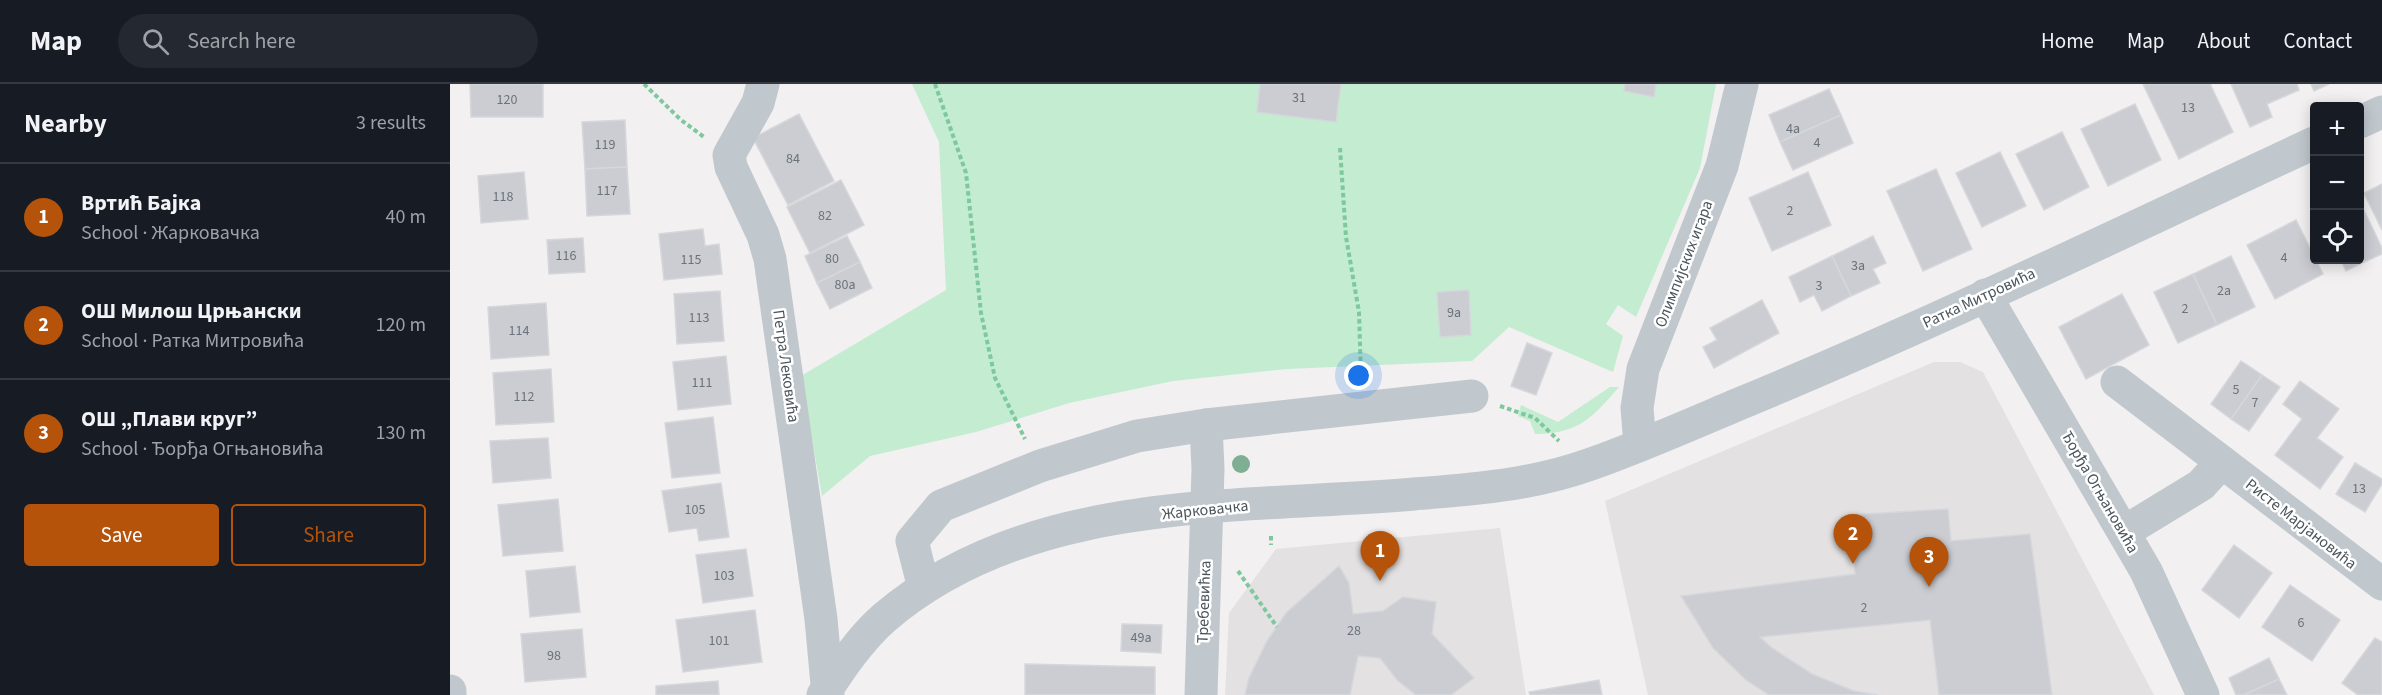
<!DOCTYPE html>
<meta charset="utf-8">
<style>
:root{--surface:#171b24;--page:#242831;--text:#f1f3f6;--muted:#9ea1a6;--line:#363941;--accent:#b45309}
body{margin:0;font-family:"Source Sans 3",sans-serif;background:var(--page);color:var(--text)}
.controls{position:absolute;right:18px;top:18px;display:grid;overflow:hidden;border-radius:6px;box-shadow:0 3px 15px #0003}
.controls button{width:54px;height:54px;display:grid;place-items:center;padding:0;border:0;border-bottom:2px solid var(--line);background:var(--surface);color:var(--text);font:30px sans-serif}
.you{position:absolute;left:909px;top:292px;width:21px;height:21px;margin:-15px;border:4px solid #fff;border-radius:50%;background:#1a73e8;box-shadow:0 0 0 9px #1a73e833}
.badge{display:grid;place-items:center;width:39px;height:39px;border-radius:50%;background:var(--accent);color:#fff;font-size:20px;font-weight:700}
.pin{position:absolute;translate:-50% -50px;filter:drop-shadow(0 2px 3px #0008)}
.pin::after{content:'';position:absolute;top:32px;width:21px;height:18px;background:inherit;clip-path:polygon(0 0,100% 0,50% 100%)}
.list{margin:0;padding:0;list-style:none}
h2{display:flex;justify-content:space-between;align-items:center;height:78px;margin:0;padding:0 24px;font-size:26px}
h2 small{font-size:20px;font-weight:400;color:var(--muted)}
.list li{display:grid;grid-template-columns:39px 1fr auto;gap:18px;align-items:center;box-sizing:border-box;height:108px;padding:0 24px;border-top:2px solid var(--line)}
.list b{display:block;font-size:22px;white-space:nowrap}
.list p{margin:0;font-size:20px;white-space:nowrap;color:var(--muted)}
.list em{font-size:20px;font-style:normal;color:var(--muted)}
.actions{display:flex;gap:12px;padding:18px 24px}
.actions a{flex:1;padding:14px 0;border:2px solid var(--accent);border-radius:6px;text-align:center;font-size:21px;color:var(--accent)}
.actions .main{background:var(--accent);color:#fff}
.icon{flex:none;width:33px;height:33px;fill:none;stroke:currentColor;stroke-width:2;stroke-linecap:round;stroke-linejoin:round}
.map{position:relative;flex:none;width:1932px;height:611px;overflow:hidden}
header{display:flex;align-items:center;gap:36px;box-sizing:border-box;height:84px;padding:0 30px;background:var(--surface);border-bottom:2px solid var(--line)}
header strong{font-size:28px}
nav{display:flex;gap:33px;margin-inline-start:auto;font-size:21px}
.search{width:420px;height:54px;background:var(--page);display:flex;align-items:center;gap:15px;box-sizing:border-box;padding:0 21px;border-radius:33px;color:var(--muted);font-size:22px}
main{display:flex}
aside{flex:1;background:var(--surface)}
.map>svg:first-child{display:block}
.education{fill:#e3e1e2}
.green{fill:#c3ecd0}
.building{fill:#cbcdd2;stroke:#d5d7db;stroke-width:1.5}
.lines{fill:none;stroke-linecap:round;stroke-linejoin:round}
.path{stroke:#7dc89d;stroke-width:4;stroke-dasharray:4.5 3;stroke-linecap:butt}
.minor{stroke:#c0c8ce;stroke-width:33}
.tree{fill:#7eaf92}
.labels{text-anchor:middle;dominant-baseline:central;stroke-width:5;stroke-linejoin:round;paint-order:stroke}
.number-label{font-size:14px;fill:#6a737a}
.street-label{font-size:16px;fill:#4a555c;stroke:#fff}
</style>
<header>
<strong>Map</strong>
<div class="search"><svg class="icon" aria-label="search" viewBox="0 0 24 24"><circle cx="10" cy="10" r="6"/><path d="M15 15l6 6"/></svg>Search here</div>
<nav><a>Home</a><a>Map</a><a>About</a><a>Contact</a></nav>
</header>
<main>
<aside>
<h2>Nearby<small>3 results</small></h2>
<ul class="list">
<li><span class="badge">1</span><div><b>Вртић Бајка</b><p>School · Жарковачка</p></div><em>40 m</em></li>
<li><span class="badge">2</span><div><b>ОШ Милош Црњански</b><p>School · Ратка Митровића</p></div><em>120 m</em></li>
<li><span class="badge">3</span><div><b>ОШ „Плави круг”</b><p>School · Ђорђа Огњановића</p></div><em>130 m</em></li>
</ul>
<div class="actions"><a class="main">Save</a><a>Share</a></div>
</aside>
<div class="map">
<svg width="1932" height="611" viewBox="0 0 1932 611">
<rect width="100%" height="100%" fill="#f2f0f1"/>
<g class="education">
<polygon points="1484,278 1510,278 1533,288 1704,611 1198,611 1155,417"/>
<polygon points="1050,444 1076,611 775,611 779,529 826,465"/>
</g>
<g class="green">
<polygon points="462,0 1266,0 1250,84 1186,233 1168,221 1156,240 1173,252 1163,288 1059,243 1022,277 837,285 723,297 619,319 526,348 420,372 372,412 351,292 496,206 489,58"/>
<path d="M1160,303H1169C1142,334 1128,350 1085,350L1080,337L1068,332L1071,321L1108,338Z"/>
</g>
<g class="building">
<polygon points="20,0 93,0 93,33 21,33"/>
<polygon points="810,0 891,0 886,38 807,28"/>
<polygon points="1175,0 1206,0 1204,13 1174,7"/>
<polygon points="1693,0 1760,0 1783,48 1729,75"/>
<polygon points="1781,0 1847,0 1849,6 1817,20 1822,33 1800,43"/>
<polygon points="1861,0 1879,0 1864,7"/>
<polygon points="1379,5 1391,31 1330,58 1319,31"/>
<polygon points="1685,20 1711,76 1658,102 1631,45"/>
<polygon points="349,30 384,97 338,121 303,54"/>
<polygon points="1391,31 1403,59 1343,86 1330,58"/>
<polygon points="175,36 177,83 135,85 132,38"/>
<polygon points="1612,48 1639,103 1594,126 1566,70"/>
<polygon points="1550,68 1576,122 1532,143 1506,89"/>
<polygon points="177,83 180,130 137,132 135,85"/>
<polygon points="1486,85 1522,165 1473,187 1437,107"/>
<polygon points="74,88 78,135 31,139 28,92"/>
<polygon points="1358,88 1381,141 1322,167 1299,114"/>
<polygon points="391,96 414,141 360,169 337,123"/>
<polygon points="1932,100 1932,146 1914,109"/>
<polygon points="1910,118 1932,164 1932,170 1914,178 1910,170"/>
<polygon points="1846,136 1873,190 1825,215 1797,161"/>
<polygon points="253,145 255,162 269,160 272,190 214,196 209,150"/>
<polygon points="397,152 410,178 367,199 355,172"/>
<polygon points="1423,152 1436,179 1423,185 1430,199 1401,212 1382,172"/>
<polygon points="133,154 135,188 99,190 97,156"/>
<polygon points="1910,170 1914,178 1896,187 1891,176 1910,176"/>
<polygon points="1382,172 1401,212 1372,227 1364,211 1350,218 1339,193"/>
<polygon points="1781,172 1805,223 1767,241 1743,190"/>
<polygon points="410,178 422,204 380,225 367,199"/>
<polygon points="1743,190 1767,241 1728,259 1704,208"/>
<polygon points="1019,206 1021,251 990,253 987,208"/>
<polygon points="270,207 274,257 227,260 224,210"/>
<polygon points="1672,210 1699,261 1636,295 1609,243"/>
<polygon points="1312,216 1329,249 1264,284 1253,263 1267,256 1260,244"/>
<polygon points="96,219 99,271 41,275 38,223"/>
<polygon points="1077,259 1102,269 1086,311 1061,302"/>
<polygon points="276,272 281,320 228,326 223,278"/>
<polygon points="1791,277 1812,291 1781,335 1761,320"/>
<polygon points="101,285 104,338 46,341 43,289"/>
<polygon points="1812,291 1830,303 1799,347 1781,335"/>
<polygon points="1850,297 1889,325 1867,354 1893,373 1870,405 1825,371 1852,335 1833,320"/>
<polygon points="263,333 270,389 222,394 215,339"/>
<polygon points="98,354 101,394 43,399 40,357"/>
<polygon points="1905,379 1932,395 1932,400 1915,428 1886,410"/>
<polygon points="271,399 279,453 249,457 247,444 219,448 212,407"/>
<polygon points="108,415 113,467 53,472 48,421"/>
<polygon points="1498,425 1501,457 1580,450 1602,611 1489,611 1480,536 1310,553 1322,564 1362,590 1404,607 1428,611 1319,611 1296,596 1263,564 1231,512 1405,490 1399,431"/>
<polygon points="1784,461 1822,489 1789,534 1752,506"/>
<polygon points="296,465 303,512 253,519 246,471"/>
<polygon points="125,482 130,528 80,533 76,487"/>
<polygon points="889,482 899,499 903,530 933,527 953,513 986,518 982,550 1024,594 1001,611 966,611 947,596 930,574 908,572 900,611 795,611 799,594 817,557 836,529"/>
<polygon points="1840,501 1890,536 1862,577 1812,543"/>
<polygon points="305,526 312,578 233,588 226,536"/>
<polygon points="672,540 712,541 711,569 671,567"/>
<polygon points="132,545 136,593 75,598 71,550"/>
<polygon points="1925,554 1932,558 1932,611 1908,611 1892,599"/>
<polygon points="1819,574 1829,595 1794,611 1786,611 1779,594"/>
<polygon points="575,580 705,583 705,611 575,611"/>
<polygon points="1829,595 1837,611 1794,611"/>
<polygon points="1149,596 1152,611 1080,611 1079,608"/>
<polygon points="268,597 269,611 206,611 206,602"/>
</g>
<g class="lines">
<g class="path">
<polyline points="194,0 231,36 254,53"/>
<polyline points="485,0 516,89 531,229 545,294 575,355"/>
<polyline points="890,64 896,153 909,228 911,293"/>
<polyline points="1050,322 1085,334 1109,357"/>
<polyline points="821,452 821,461"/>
<polyline points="788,487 827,543"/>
</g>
<g class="minor">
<polyline points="313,0 308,19 279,71 281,83 313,151 320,175 371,535 378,611"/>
<polyline points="1910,38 1932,28"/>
<polyline points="1535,211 1696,487 1753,611"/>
<polyline points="1667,298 1932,500"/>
<polyline points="1190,361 1187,324 1193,285 1272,82 1292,0"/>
<polyline points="1674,448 1751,401 1772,378"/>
<polyline points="474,504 462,457 491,422 590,382 687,352 756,341 1022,312"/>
<polyline points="0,607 0,611"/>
<path d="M373,611C390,585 410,555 434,534C578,410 786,425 964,410C1025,405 1083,401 1141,380C1189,363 1237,342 1284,322C1481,241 1672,148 1864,59"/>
<polyline points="751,611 758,385 756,341"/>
</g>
</g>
<circle class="tree" cx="791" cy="380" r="9"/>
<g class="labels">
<g class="number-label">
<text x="849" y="14">31</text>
<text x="57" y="16">120</text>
<text x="1738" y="24">13</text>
<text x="1343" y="45">4a</text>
<text x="1367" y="59">4</text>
<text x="155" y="61">119</text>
<text x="343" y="75">84</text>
<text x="157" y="107">117</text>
<text x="53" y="113">118</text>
<text x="1340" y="127">2</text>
<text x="375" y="132">82</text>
<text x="116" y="172">116</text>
<text x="1834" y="174">4</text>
<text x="382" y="175">80</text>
<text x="241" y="176">115</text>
<text x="1408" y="182">3a</text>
<text x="395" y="201">80a</text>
<text x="1369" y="202">3</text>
<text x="1774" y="207">2a</text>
<text x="1735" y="225">2</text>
<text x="1004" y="229">9a</text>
<text x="249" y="234">113</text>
<text x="69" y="247">114</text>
<text x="252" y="299">111</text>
<text x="1786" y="306">5</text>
<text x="74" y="313">112</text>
<text x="1805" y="319">7</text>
<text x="1909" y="405">13</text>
<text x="245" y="426">105</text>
<text x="274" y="492">103</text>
<text x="1414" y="524">2</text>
<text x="1851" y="539">6</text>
<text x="904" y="547">28</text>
<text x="691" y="554">49a</text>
<text x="269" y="557">101</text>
<text x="104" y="572">98</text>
</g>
<g class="street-label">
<text transform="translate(1234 180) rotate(-69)">Олимпијских игара</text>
<text transform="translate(1529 214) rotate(-25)">Ратка Митровића</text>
<text transform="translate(336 282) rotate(82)">Петра Лековића</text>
<text transform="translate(1650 408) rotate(60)">Ђорђа Огњановића</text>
<text transform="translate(755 426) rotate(-6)">Жарковачка</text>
<text transform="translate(1851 440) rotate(38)">Ристе Марјановића</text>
<text transform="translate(754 518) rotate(-88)">Требевићка</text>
</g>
</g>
</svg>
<div class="controls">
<button>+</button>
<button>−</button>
<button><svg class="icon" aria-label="locate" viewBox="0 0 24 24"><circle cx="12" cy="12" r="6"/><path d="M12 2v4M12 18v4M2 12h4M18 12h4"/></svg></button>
</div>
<div class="you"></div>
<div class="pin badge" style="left:930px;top:497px">1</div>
<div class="pin badge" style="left:1403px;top:480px">2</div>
<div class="pin badge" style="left:1479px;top:503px">3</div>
</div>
</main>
